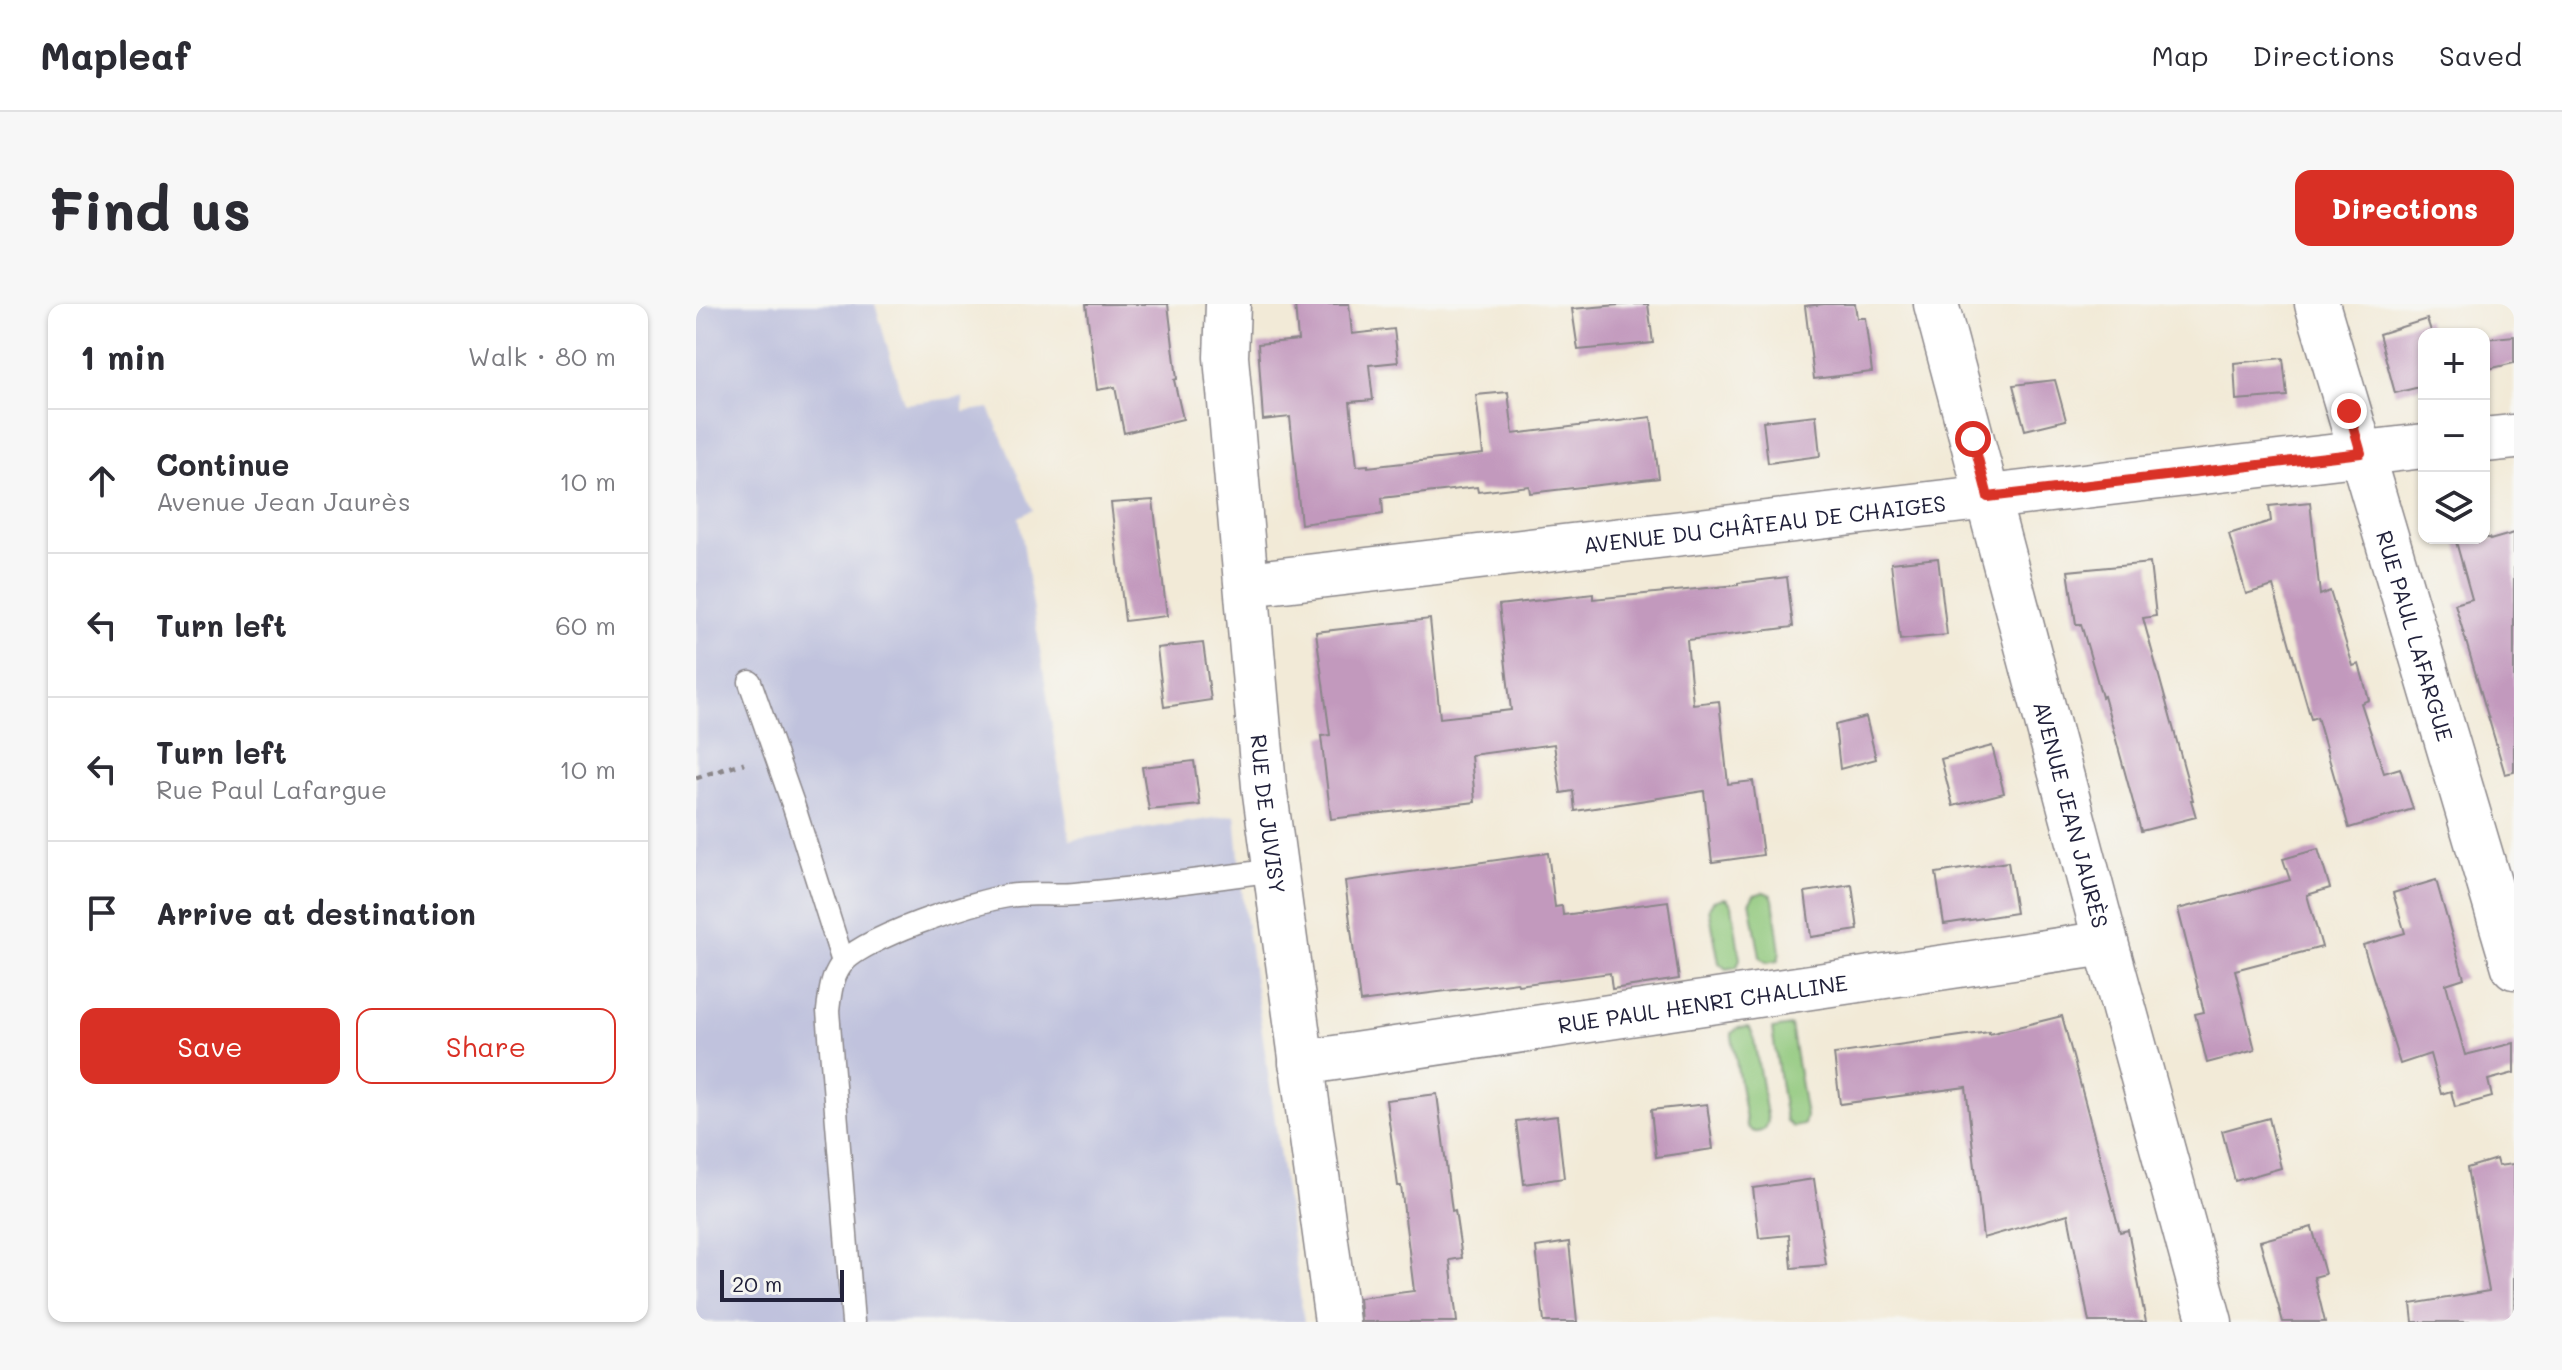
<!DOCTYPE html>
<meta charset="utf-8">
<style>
:root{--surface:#fff;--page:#f7f7f7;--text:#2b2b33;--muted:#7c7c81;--line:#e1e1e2;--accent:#d93025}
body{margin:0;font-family:Mali,sans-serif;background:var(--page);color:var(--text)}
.controls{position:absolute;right:24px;top:24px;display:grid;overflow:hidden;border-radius:16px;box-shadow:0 2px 6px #0004}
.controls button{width:72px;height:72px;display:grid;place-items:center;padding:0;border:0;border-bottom:2px solid var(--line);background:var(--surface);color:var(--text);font:40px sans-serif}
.scale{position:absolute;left:24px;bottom:20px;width:124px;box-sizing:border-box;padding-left:8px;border:4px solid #22223b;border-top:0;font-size:22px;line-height:28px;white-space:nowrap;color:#22223b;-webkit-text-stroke:6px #f6f6f2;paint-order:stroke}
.stop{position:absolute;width:24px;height:24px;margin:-18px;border:6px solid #d93025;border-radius:50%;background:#fff}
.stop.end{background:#d93025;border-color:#fff;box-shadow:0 2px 8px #0008}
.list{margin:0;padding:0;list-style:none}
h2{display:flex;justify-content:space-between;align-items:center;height:104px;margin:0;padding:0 32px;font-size:34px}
h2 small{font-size:26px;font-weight:400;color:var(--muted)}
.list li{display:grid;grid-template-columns:52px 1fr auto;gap:24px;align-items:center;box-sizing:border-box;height:144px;padding:0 32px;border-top:2px solid var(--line)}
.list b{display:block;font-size:30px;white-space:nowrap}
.list p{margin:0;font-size:26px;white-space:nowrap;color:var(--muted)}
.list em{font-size:26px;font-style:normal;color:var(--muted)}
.actions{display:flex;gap:16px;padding:24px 32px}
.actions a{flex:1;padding:18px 0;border:2px solid var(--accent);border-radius:16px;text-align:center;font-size:28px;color:var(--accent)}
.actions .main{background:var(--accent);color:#fff}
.icon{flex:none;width:44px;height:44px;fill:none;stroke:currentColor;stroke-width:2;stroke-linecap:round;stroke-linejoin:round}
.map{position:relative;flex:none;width:1818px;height:1018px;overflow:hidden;border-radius:16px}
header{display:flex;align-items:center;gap:48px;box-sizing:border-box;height:112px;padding:0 40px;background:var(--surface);border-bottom:2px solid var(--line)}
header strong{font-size:38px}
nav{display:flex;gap:44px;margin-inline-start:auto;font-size:28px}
.intro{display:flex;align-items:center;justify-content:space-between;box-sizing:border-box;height:192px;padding:0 48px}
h1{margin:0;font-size:56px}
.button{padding:20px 36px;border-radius:16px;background:var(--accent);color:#fff;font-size:28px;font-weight:700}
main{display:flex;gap:48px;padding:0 48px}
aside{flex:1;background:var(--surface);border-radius:16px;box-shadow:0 2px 6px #0004}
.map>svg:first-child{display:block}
.industrial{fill:#c0c2dd}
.green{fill:#8fc77a;stroke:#58745a;stroke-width:2}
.building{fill:#c299bd}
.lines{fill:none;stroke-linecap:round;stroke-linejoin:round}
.service-casing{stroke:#8a8689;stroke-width:25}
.minor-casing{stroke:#8a8689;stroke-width:47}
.path{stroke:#8a8689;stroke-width:5;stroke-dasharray:6 6;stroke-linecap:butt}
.service{stroke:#fff;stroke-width:22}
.minor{stroke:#fff;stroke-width:44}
.route{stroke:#d93025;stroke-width:10}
.labels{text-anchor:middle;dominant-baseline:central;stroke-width:6;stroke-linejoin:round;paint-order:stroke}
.street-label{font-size:22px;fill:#22223b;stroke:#f6f6f2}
</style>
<header>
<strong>Mapleaf</strong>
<nav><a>Map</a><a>Directions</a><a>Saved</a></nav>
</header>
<div class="intro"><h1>Find us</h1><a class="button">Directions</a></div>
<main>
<aside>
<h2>1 min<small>Walk · 80 m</small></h2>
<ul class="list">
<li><svg class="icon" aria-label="ahead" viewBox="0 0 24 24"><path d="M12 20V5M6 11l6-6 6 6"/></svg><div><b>Continue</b><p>Avenue Jean Jaurès</p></div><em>10 m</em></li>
<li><svg class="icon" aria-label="left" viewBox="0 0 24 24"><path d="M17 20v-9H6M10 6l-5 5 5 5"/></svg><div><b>Turn left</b></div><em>60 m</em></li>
<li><svg class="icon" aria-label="left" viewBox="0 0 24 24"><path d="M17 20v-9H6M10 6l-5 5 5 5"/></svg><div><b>Turn left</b><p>Rue Paul Lafargue</p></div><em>10 m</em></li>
<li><svg class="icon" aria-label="arrive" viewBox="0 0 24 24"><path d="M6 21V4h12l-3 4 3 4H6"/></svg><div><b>Arrive at destination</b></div></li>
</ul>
<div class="actions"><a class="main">Save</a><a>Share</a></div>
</aside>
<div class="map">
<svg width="1818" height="1018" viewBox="0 0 1818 1018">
<rect width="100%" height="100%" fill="#f6f6f2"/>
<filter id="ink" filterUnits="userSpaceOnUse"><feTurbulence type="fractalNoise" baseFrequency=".0125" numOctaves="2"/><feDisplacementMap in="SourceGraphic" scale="16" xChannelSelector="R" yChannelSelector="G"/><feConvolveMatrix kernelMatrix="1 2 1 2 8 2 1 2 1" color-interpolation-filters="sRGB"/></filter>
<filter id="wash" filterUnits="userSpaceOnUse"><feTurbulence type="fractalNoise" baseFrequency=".006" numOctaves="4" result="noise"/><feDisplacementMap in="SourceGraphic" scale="32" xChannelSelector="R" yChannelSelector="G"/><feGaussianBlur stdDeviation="1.8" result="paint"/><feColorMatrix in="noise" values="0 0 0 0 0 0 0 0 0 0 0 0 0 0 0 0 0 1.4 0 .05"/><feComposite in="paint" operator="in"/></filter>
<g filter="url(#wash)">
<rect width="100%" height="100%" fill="#f2ead7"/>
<polygon class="industrial" points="0,0 179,0 208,100 267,93 267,108 293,104 337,206 323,213 374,536 539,511 547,596 608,1018 0,1018"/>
<g class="green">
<polygon points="1068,588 1075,591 1077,595 1084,648 1082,657 1071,659 1064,653 1054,597 1058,591"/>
<polygon points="1027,594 1031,595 1036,601 1044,655 1041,663 1030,665 1023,659 1013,604 1017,597"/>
<polygon points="1095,722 1110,812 1108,821 1097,823 1090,817 1076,725"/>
<path d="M1053,723L1057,730L1072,817L1069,825C1062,830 1056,829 1051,822L1036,733V729L1042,724Z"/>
</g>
<g id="blocks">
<g class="building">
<polygon points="390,0 472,0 481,75 478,76 487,115 428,129 419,83 401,86"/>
<polygon points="599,0 653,0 656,30 698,25 702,58 673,61 677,96 654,98 661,162 672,161 672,163 787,150 780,91 812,88 817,130 955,113 963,174 834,189 833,182 782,188 781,183 686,194 687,210 605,220 594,113 567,116 562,40 602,36"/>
<polygon points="935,0 952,0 957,39 882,46 876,5"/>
<polygon points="1129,0 1159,0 1161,14 1169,14 1176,68 1118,75 1109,2"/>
<polygon points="1731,15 1736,30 1728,30 1728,82 1699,89 1683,30"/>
<polygon points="1818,32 1818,59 1788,66 1788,35"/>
<polygon points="1587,54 1591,92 1540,96 1538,59"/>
<polygon points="1359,76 1370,116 1329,126 1317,81"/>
<polygon points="1120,111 1124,152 1072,159 1067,117"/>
<polygon points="457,196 471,312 429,317 415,199"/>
<polygon points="1614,198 1624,291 1634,287 1657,362 1663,360 1673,396 1665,399 1688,469 1704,464 1717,505 1653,524 1621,413 1615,415 1577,282 1550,290 1533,230 1575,217 1573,202"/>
<polygon points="1818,229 1818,468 1809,470 1759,300 1776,295 1759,234 1793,234 1794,236"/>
<polygon points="1242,254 1251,331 1204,336 1195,259"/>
<polygon points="1454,259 1460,312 1447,314 1497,496 1495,496 1500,513 1445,527 1408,392 1406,393 1385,320 1380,320 1372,267"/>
<polygon points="1091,273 1097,323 991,336 997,400 1023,397 1032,480 1057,477 1067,551 1016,558 1008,487 879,507 877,487 865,489 858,440 775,451 779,498 635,515 625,432 634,431 620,328 734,315 744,414 815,406 803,301 897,290 897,295 1042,281 1042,279"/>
<polygon points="507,339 515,396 468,403 461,344"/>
<polygon points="1170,413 1180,455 1144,465 1139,421"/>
<polygon points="1296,442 1308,489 1257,502 1245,455"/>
<polygon points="498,457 504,501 453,506 446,463"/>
<polygon points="1622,545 1634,584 1611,591 1626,643 1539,666 1559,746 1511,759 1499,710 1508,708 1482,605 1594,576 1587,555"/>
<polygon points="852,549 859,603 866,602 867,611 972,597 983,675 916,685 914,669 822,681 821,678 664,698 649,577"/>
<polygon points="1312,558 1320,609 1248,620 1240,569"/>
<polygon points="1740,576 1768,674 1750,680 1769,751 1818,739 1818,769 1792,776 1796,793 1759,803 1755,787 1745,790 1734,750 1704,760 1667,641 1709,629 1697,589"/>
<polygon points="1156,581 1162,626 1115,633 1109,588"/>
<polygon points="1366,712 1424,928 1432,926 1450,1018 1393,1018 1372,910 1287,934 1270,783 1144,800 1138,750 1293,728 1293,730"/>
<polygon points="741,790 756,907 759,906 766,954 754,956 761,1018 665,1018 663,994 718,987 705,882 702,882 690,796"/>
<polygon points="1011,800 1017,845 960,853 955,806"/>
<polygon points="861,812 868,874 828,880 820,817"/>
<polygon points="1573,814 1585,864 1539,877 1526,827"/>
<polygon points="1800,855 1802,862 1818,860 1818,1018 1717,1018 1715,1000 1793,987 1771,864"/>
<polygon points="1118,875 1130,961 1096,964 1093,931 1063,934 1057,884"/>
<polygon points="1616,923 1629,970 1618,973 1629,1018 1587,1018 1564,937"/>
<polygon points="873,938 881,1018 848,1018 840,943"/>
</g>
</g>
</g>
<g filter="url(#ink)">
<use href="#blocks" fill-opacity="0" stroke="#8a8689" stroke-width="2"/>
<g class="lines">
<defs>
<g id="service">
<polyline points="54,378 97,500 147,658"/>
<path d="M157,1018L132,707C134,690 135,675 145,661C164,634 279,597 312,592C334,588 357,592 379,590C446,584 513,575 579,566"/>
</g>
<g id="minor">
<path id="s1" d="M532,0L530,53L568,482L641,1018"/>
<path id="s2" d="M1240,0L1410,639L1514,1018"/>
<path id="s3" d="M1621,0L1818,663"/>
<polyline points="1788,136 1818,133"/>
<path id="s4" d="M552,280L1728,142"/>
<path id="s5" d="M605,759L1410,639"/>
</g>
</defs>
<use href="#service" class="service-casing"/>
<use href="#minor" class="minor-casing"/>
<polyline class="path" points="0,474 48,459"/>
<use href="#service" class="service"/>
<use href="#minor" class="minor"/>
</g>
</g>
<g class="lines" filter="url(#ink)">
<polyline class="route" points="1277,135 1292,193 1665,149 1653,107"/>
</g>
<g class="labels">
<g class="street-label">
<text stroke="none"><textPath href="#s4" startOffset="520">AVENUE DU CHÂTEAU DE CHAIGES</textPath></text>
<text stroke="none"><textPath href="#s3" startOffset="346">RUE PAUL LAFARGUE</textPath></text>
<text stroke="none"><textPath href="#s2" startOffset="528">AVENUE JEAN JAURÈS</textPath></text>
<text stroke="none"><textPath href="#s1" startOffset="512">RUE DE JUVISY</textPath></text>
<text stroke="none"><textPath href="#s5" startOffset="406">RUE PAUL HENRI CHALLINE</textPath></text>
</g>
</g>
</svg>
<div class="controls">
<button>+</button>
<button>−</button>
<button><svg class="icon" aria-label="layers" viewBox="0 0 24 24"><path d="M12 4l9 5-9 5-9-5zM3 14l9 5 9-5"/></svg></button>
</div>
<div class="scale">20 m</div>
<div class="stop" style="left:1277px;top:135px"></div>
<div class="stop end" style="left:1653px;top:107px"></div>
</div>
</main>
